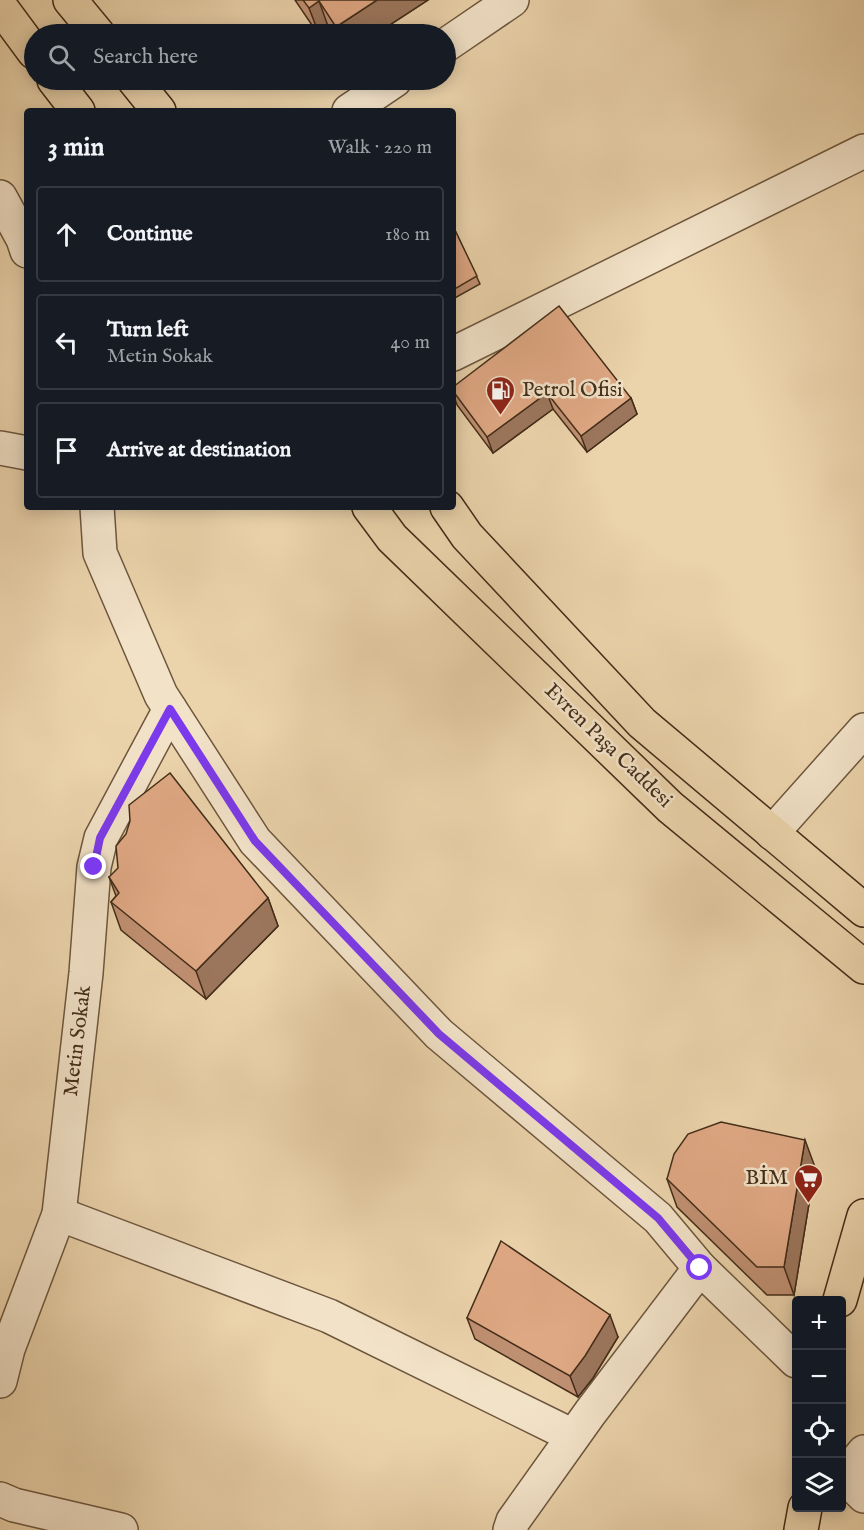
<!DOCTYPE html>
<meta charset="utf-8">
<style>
:root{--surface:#171b24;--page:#20242c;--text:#f1f3f6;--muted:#9ea1a6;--line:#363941}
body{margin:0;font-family:"IM FELL English",serif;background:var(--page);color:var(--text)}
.controls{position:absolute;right:18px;bottom:18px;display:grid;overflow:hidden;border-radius:6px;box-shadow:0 3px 15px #0003}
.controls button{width:54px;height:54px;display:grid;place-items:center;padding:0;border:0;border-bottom:2px solid var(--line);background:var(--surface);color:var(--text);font:30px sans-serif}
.stop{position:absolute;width:18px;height:18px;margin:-14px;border:4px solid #7c3aed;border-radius:50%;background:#fff}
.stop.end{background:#7c3aed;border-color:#fff;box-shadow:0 2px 6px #0008}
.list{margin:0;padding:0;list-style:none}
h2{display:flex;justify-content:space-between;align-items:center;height:78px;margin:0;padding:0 24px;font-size:26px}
h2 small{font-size:20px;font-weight:400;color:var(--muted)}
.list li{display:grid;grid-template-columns:39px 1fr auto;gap:18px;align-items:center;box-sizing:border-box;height:96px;margin:0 12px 12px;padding:0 12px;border:2px solid var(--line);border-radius:6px}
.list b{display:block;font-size:22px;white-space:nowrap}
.list p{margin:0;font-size:20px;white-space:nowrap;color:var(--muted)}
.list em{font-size:20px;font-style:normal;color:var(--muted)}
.icon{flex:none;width:33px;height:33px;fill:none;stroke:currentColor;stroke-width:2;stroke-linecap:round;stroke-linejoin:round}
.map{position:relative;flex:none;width:864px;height:1530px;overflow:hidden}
.search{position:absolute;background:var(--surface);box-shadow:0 3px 15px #0003;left:24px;top:24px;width:432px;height:66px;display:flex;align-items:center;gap:15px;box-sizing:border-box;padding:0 21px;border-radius:33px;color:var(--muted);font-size:22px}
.panel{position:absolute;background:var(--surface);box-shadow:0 3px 15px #0003;left:24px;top:108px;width:432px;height:402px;border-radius:6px}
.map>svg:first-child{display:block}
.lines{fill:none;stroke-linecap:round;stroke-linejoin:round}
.minor-casing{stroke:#6d563e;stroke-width:36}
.major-casing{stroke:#432d19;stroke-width:36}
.highway-casing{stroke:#432d19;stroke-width:36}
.minor{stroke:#f2e2c8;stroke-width:33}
.major{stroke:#ebd3ab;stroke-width:33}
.highway{stroke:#ebd3ab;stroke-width:33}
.wall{fill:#c09072;stroke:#432d19;stroke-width:1.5}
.shaded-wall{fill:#9c765c;stroke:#432d19;stroke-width:1.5}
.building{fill:#dfa884;stroke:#432d19;stroke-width:1.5}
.route{stroke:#7c3aed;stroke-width:8}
.labels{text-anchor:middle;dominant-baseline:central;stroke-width:5;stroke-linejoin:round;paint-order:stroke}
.poi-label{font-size:21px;fill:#432d19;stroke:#f2e2c8;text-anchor:start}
.street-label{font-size:21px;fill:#432d19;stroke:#f2e2c8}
</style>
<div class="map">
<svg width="864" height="1530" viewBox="0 0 864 1530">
<rect width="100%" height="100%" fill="#ebd3ab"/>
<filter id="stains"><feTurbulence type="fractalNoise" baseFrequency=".00333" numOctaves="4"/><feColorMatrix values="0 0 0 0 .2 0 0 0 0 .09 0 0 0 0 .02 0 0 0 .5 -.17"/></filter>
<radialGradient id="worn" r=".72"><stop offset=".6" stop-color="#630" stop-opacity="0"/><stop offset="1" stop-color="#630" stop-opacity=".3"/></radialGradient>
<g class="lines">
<defs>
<g id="minor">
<polyline points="446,45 512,0"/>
<polyline points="349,111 395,80"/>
<polyline points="0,197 23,239 27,251"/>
<polyline points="453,354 864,151"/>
<polyline points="0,448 27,453"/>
<polyline points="97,507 100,553 161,695 255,841 439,1034 658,1218 700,1268 796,1361"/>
<polyline points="772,833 864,730"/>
<polyline points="59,1214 329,1316 573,1436"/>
<polyline points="0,1381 8,1349 59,1214 86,973 94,867 101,838 170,709"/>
<polyline points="842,1474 864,1496"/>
<polyline points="844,1476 864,1452"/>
<polyline points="0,1499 14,1505 121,1530"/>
<polyline points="510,1530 513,1521 590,1413 700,1268"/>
</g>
<g id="major">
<polyline points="840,1300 864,1216"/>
<polyline points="801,1530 805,1508"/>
</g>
<g id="highway">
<polyline points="70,0 98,34"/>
<polyline points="0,6 34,52"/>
<polyline points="54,80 78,111"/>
<polyline points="134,80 159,111"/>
<polyline points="369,507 392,538 670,807 864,967"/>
<polyline points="447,507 467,536 642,723 864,910"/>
</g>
</defs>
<use href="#minor" class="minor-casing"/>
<use href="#major" class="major-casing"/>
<use href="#highway" class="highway-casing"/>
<use href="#minor" class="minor"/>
<use href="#major" class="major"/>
<use href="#highway" class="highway"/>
</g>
<g class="wall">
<polygon points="295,0 428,0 376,34 333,34 329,29 321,34 318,34"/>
<polygon points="453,226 480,284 453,299"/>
<polygon points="453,387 631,398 637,414 587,452 553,409 493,453 457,405 453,393"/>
<polygon points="109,877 268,898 278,926 206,999 121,930 111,902 116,896"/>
<polygon points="815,1167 794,1295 767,1295 677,1207 667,1179"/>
<polygon points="467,1318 618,1337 593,1378 578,1397 475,1339"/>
</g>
<g class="shaded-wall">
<polygon points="377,0 428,0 376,34 339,34 336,27"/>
<polygon points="319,1 329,29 321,34 319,34 309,8"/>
<polygon points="547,393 553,409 493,453 487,437"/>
<polygon points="631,398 637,414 587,452 581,436"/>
<polygon points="268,898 278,926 206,999 196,971"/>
<polygon points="805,1140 815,1167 794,1295 784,1267"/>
<polygon points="610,1315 618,1337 593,1378 578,1397 570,1376"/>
</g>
<g class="building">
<polygon points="303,0 377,0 336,27 319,1 309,8"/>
<polygon points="453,226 477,276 453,290"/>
<polygon points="559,306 631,398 581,436 547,393 487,437 453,391 453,387"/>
<polygon points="170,773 268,898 196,971 111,902 119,893 109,877 118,868 116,846 126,834 130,821 129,805"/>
<polygon points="721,1122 805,1140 784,1267 757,1267 667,1179 674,1154 688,1134"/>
<polygon points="501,1241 610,1315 585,1356 570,1376 467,1318"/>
</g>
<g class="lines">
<polyline class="route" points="94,867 100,838 170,709 255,841 439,1034 658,1218 700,1268"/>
</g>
<defs>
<symbol id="fuel-pin" viewBox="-11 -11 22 30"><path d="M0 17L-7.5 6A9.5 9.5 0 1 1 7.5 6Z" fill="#8f2418" stroke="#f2e2c8"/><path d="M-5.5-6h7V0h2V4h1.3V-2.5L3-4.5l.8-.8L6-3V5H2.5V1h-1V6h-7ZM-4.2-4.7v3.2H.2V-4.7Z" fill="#fff"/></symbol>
<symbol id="supermarket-pin" viewBox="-11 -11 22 30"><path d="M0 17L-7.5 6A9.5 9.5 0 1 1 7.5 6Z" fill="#8f2418" stroke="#f2e2c8"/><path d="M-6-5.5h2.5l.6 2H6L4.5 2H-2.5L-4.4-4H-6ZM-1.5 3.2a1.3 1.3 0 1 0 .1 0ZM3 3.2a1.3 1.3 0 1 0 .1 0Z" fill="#fff"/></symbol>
</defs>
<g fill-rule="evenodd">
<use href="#fuel-pin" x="484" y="374" width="33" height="45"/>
<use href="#supermarket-pin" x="792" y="1162" width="33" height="45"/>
</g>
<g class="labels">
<g class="poi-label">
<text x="522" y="390">Petrol Ofisi</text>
<text x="788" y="1178" text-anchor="end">BİM</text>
</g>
<g class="street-label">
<text transform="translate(608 746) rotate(44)">Evren Paşa Caddesi</text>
<text transform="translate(78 1041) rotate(-83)">Metin Sokak</text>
</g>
</g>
<rect width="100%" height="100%" filter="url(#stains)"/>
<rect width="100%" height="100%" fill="url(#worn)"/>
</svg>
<div class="controls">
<button>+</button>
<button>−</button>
<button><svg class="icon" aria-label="locate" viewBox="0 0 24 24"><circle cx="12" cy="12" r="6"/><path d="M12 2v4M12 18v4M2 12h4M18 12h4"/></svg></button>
<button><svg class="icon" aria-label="layers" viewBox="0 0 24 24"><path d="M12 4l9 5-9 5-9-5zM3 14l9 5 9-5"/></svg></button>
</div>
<div class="stop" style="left:700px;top:1268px"></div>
<div class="stop end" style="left:94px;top:867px"></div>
<div class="search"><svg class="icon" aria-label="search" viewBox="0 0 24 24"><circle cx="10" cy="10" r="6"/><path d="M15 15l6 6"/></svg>Search here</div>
<section class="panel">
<h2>3 min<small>Walk · 220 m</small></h2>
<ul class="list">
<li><svg class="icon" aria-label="ahead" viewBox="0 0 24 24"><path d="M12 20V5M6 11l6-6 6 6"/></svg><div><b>Continue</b></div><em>180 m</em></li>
<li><svg class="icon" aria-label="left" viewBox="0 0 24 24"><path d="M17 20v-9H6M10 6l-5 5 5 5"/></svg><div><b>Turn left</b><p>Metin Sokak</p></div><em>40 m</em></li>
<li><svg class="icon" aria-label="arrive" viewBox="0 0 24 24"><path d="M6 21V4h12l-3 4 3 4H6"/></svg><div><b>Arrive at destination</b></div></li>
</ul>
</section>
</div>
